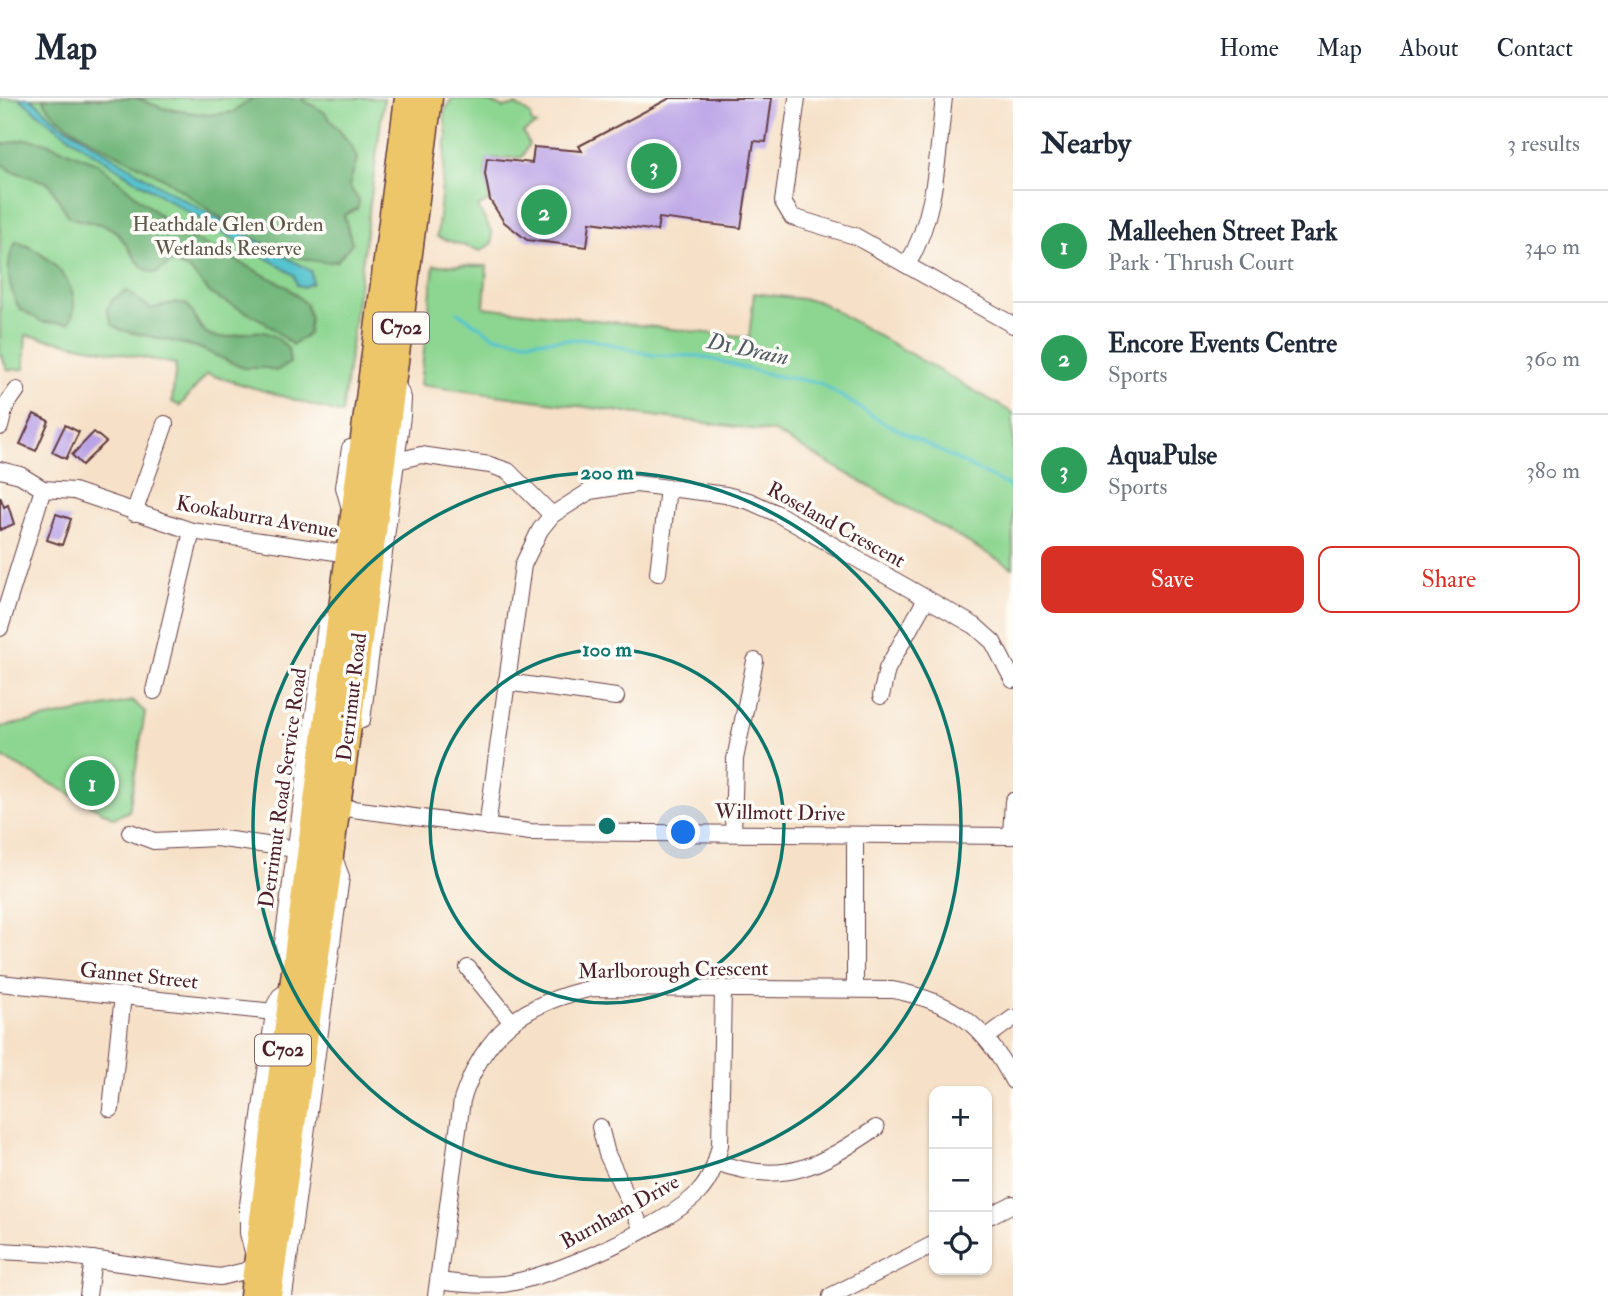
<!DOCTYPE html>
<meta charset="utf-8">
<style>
:root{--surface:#fff;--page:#f6f6f7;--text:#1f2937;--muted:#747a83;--line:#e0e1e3;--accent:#d93025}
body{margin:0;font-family:"IM FELL Double Pica",serif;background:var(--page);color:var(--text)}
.controls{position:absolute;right:21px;bottom:21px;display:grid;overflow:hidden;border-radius:14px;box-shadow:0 2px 5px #0004}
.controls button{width:63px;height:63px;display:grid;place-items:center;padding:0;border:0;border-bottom:2px solid var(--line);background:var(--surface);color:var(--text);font:35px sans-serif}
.you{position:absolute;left:684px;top:735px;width:24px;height:24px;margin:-18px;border:5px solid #fff;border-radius:50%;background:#1a73e8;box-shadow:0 0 0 10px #1a73e833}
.badge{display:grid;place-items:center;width:46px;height:46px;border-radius:50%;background:var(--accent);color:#fff;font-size:23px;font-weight:700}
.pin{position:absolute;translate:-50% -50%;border:4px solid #fff;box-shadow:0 2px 7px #0006}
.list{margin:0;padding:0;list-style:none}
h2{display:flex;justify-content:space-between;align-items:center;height:91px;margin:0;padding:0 28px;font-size:30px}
h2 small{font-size:23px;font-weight:400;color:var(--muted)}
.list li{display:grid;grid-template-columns:46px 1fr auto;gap:21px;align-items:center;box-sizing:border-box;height:112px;padding:0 28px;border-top:2px solid var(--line)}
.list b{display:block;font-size:26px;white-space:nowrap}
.list p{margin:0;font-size:23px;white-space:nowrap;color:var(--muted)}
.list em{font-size:23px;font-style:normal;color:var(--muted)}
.actions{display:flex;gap:14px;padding:21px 28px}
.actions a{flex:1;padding:16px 0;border:2px solid var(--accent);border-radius:14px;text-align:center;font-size:24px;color:var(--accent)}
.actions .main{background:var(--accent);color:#fff}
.icon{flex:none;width:38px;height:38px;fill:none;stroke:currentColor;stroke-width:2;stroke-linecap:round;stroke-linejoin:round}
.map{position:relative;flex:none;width:1013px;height:1198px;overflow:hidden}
header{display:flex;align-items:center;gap:42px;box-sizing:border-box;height:98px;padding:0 35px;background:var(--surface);border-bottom:2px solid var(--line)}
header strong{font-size:33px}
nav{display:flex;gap:38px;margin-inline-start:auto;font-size:24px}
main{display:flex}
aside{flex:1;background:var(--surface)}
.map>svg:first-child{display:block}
.green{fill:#8dd691;stroke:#6c7a5e;stroke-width:2}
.forest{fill:#72b77b;stroke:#5e6b53;stroke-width:2}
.water{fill:#57c4ce;stroke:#50727c;stroke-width:2}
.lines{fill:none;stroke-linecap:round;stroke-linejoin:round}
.stream{stroke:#57c4ce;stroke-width:3.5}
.building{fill:#baa2e6}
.minor-casing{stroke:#643c43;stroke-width:18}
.highway-casing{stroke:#643c43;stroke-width:27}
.minor{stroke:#fff;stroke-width:16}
.highway{stroke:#ecc669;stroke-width:24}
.ring{fill:none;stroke:#0f766e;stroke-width:3.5}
.labels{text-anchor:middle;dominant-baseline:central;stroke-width:7;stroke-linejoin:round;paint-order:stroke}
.shield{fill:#fdfcf7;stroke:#806168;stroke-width:2}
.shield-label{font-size:19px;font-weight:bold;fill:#4a1f2b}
.park-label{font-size:21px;fill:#5e564a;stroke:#fdfcf7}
.street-label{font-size:21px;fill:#4a1f2b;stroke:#fdfcf7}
.water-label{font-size:23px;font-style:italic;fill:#4f5964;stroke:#fdfcf7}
.centre{fill:#0f766e;stroke:#fdfcf7;stroke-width:3.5}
.ring-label{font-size:21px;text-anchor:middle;font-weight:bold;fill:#0f766e;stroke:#fdfcf7;stroke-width:7;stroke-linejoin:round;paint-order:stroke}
</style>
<header>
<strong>Map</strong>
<nav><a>Home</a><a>Map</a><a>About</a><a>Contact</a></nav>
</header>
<main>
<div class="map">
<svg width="1013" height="1198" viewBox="0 0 1013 1198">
<rect width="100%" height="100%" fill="#fdfcf7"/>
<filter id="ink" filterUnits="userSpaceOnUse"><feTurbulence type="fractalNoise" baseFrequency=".0143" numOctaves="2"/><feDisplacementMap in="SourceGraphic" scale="14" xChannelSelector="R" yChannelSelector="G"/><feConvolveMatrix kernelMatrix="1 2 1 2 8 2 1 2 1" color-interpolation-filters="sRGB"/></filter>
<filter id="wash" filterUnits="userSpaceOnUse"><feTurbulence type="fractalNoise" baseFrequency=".00686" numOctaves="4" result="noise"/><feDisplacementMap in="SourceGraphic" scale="28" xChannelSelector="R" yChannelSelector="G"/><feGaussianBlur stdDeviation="1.57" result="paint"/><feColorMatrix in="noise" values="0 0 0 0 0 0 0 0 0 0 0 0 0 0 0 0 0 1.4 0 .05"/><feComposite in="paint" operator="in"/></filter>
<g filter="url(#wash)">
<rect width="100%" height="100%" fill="#f6e1c8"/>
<g class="green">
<polygon points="0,0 384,0 342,316 207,276 180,308 172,304 176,266 26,237 24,271 8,272 0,256"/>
<path d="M452,0C470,3 487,0 503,10L516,7L531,17V24L536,27L523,34L529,46L522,59L487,61L485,76L490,102L478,109L492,135V145L481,153L437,139L447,37L444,15Z"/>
<polygon points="434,167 487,168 484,209 749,240 754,195 818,203 1013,315 1013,470 774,334 420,287"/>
<polygon points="133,603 145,614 129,713 114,720 0,658 0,629"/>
</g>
<g class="forest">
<path d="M43,0H137L162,10L207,17L233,14L253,0H300L324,14L352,48L357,61L349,88L359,103L357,111L344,117L352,145L337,163C320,167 292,158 275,151C236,134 201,105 166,82C138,64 54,31 43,0Z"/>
<path d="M25,41L44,44L97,65L178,133L286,188L306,206L310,221L308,236L293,247L262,222L212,197L189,171L172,164L156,175C135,172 130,146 115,133C101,122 83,126 68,118L49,85L12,73L0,65V47Z"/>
<path d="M16,144C45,151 89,191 69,225L43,224L20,211C8,193 4,163 16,144Z"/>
<path d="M127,193L151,211L176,204L187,207C197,217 196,230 210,237C236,248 259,215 288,251L290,265L276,273L267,270H243L197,249L121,232L112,226L107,211L113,201Z"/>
</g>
<path class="water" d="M19,0H31L58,24L163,90L311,173L312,185L303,189L297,187L294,177C201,119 103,70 19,0Z"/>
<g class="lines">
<polyline class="stream" points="457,214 494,238 525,243 590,241 652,257 700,258 771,277 820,285 881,323 1013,390"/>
</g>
<g id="blocks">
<g class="building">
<polygon points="670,0 772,0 766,44 754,43 741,130 659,120 657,133 590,124 587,149 527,142 504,124 490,102 485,76 487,60 532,65 534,49 582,53 579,48"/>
<polygon points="34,316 49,323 36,353 20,346"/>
<polygon points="65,327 79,334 66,361 52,354"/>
<polygon points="94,334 106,344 82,367 72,357"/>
<polygon points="0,398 4,409 8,407 14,426 0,432"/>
<polygon points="56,416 71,421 62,447 47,442"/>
</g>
</g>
</g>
<g filter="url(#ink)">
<use href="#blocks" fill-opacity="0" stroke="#643c43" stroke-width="2"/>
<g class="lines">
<defs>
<g id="minor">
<polyline points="797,0 783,104 792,119 855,138 1013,227"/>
<path d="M907,167C937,117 937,57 944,0"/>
<polyline points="0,329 5,309 17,292"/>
<polyline points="397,363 421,357 490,367 508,373 552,417"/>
<polyline points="0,372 20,377 43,391 74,393 192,433 349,456"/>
<polyline points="349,407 344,389 350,350"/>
<polyline points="134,415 165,326"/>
<polyline points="658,475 668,390"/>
<polyline points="0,530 43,391"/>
<polyline points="506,584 616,599"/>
<polyline points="154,593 192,433"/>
<polyline points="881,598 887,571 926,501"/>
<polyline points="362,622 402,318 403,300 396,285"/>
<polyline points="337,709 530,734 1013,738"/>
<polyline points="487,729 523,467 540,432 552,417 590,393 636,386 726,397 749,403 776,415 975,528 993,544 1013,582"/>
<polyline points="130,734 154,743 216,740 296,751"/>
<polyline points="733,735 735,661 755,563"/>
<polyline points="855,737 855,891"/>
<polyline points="1011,738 1013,703"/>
<polyline points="290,869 283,844 326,527 341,513"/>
<polyline points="468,870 511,923"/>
<polyline points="0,885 274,914"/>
<polyline points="987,939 1013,920"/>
<polyline points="111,1011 123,897"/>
<polyline points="600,1029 607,1056 642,1131"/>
<path d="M716,1064C784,1089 820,1068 876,1030"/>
<polyline points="987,1119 1013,1106"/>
<polyline points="0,1153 55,1156 220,1179 245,1173 256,1165 248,1135 248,1107 275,907 280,898 291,891"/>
<path d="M439,1183C460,1186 481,1188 503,1186C550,1181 665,1128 698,1095C711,1082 716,1064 720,1047L723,890"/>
<polyline points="88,1198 93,1161"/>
<polyline points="284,1198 341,779 336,765 330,762"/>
<path d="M436,1198L462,1002C485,933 524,905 593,890L893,892C954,904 985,927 1013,983"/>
<polyline points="831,1198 934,1146"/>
</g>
<g id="highway">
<polyline points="252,1198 407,0"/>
<polyline points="269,1198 346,651 430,0"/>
</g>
</defs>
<use href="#minor" class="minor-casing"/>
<use href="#highway" class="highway-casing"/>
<use href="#minor" class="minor"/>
<use href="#highway" class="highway"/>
</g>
</g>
<g class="ring">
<circle cx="607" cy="728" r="177"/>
<circle cx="607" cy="728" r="354"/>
</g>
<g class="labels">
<g class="shield">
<rect x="373" y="214.5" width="56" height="31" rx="5"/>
<rect x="255" y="936.5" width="56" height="31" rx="5"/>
</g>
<g class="shield-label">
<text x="401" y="230">C702</text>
<text x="283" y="952">C702</text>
</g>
<g class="park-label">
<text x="228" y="126">Heathdale Glen Orden<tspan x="228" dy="24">Wetlands Reserve</tspan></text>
</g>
<g class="street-label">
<text transform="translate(257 419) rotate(10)">Kookaburra Avenue</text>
<text transform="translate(836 427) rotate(29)">Roseland Crescent</text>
<text transform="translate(352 599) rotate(-83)">Derrimut Road</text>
<text transform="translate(283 690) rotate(-82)">Derrimut Road Service Road</text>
<text transform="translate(780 715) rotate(1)">Willmott Drive</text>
<text transform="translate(673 872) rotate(-1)">Marlborough Crescent</text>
<text transform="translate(139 878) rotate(6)">Gannet Street</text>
<text transform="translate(620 1114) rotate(-29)">Burnham Drive</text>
</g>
<g class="water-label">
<text transform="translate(748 251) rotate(12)">D1 Drain</text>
</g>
</g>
<circle cx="607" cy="728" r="10" class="centre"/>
<g class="ring-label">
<text x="607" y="381">200 m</text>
<text x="607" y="558">100 m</text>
</g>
</svg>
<div class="controls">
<button>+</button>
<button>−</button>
<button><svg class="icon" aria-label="locate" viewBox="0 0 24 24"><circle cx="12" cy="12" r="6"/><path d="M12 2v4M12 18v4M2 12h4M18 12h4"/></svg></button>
</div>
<div class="you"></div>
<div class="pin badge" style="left:92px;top:685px;background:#2e9e5b">1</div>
<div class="pin badge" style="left:544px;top:114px;background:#2e9e5b">2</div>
<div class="pin badge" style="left:654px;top:68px;background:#2e9e5b">3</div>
</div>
<aside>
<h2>Nearby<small>3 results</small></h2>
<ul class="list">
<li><span class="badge" style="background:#2e9e5b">1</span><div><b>Malleehen Street Park</b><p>Park · Thrush Court</p></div><em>340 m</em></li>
<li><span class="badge" style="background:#2e9e5b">2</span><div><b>Encore Events Centre</b><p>Sports</p></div><em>360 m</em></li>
<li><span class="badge" style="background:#2e9e5b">3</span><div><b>AquaPulse</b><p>Sports</p></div><em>380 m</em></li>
</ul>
<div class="actions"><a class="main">Save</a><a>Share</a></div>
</aside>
</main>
